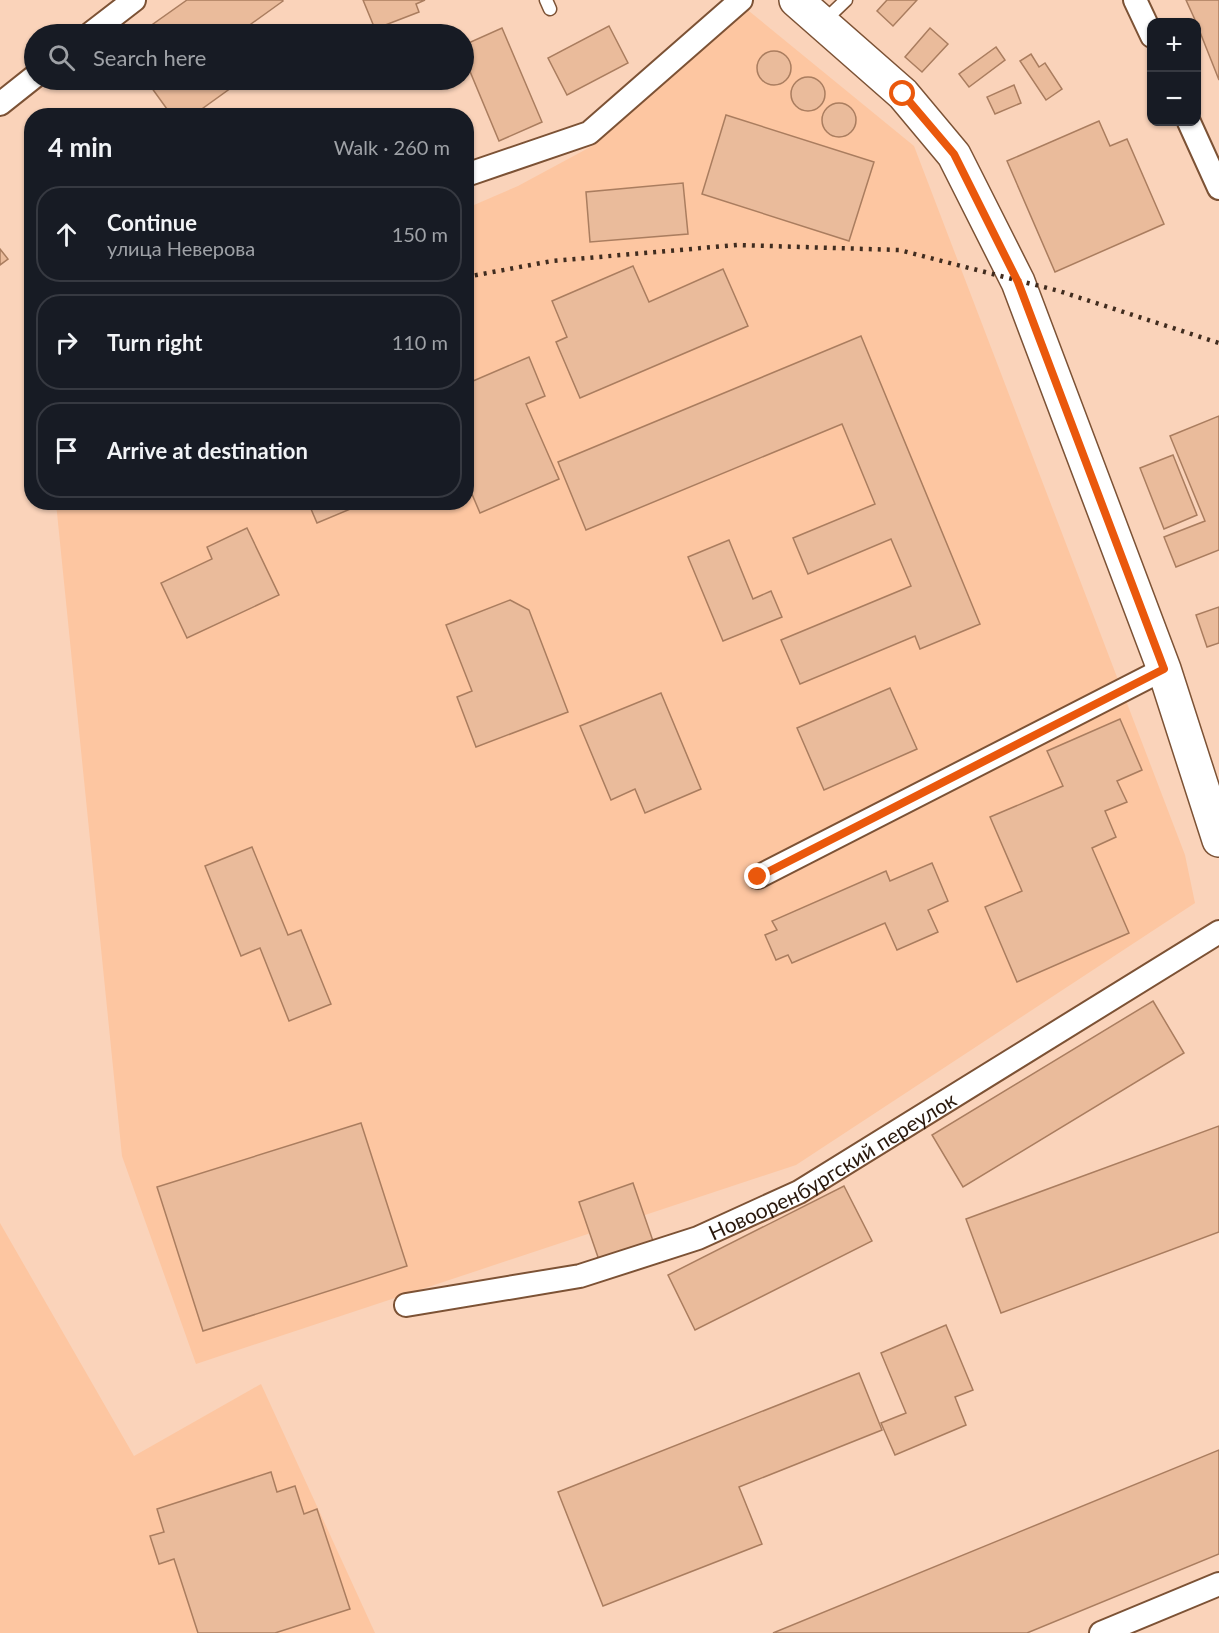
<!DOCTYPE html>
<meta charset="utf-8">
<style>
:root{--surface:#171b24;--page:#242831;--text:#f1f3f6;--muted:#9ea1a6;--line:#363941}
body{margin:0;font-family:Lato,sans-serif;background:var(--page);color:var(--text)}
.controls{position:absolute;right:18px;top:18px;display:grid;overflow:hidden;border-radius:12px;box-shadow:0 2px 4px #0004}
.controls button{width:54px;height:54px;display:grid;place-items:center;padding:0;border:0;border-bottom:2px solid var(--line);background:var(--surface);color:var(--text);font:30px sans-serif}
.stop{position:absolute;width:18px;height:18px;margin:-14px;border:4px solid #ea580c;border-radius:50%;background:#fff}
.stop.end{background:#ea580c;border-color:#fff;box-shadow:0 2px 6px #0008}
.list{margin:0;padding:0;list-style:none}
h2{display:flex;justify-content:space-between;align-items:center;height:78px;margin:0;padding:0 24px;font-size:26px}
h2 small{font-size:20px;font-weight:400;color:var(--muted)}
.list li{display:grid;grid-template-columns:39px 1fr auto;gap:18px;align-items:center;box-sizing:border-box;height:96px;margin:0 12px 12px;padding:0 12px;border:2px solid var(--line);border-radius:24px}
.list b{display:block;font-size:22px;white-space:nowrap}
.list p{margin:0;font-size:20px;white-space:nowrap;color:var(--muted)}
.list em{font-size:20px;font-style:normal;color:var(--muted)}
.icon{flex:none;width:33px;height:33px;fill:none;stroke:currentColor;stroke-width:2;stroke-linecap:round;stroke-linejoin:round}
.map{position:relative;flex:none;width:1219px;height:1633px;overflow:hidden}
.search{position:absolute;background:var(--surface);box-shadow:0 2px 4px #0004;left:24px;top:24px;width:450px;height:66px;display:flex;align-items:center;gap:15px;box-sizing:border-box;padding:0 21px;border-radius:33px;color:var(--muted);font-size:22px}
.panel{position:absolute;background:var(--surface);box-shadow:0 2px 4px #0004;left:24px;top:108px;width:450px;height:402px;border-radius:24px}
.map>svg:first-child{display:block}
.built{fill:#fdc6a1}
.building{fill:#eabb9b;stroke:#aa7d5f;stroke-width:1.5}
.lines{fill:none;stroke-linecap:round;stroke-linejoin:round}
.lane-casing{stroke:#7c5235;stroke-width:15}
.street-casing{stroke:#7c5235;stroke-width:26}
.secondary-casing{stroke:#7c5235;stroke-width:36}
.lane{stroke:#fff;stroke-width:12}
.street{stroke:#fff;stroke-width:22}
.secondary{stroke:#fff;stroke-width:33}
.rail{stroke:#402c1f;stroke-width:4.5;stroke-dasharray:3 6;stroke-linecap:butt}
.route{stroke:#ea580c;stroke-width:8}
.labels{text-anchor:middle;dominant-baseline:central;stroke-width:4.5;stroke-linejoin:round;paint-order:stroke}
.street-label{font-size:21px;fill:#29180c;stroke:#f9e5d8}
</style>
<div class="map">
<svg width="1219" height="1633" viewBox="0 0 1219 1633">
<rect width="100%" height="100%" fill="#fad3ba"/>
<g class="built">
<polygon points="744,7 914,146 1185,855 1195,903 796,1165 196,1364 122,1156 56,503 466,502 467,208 518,186 594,145"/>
<polygon points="0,1223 134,1456 261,1384 375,1633 0,1633"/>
</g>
<g class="building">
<polygon points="187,0 282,0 283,1 237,34 139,34"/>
<polygon points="363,0 425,0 416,4 419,12 375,29"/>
<polygon points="887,0 917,0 893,26 877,11"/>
<polygon points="1186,0 1219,0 1219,80 1196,22"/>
<polygon points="609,26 628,63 567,95 548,58"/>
<polygon points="502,28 542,122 499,141 464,57 464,45"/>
<polygon points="930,28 948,44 922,72 905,57"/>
<polygon points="996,47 1005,60 969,87 959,74"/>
<circle cx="774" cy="68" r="17"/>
<polygon points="1031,54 1039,67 1045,63 1062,89 1046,100 1020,61"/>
<circle cx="808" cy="94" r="17"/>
<polygon points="146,80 242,80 192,116 172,116"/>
<polygon points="1014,85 1021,103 995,114 987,97"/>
<circle cx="839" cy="120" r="17"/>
<polygon points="726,115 874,162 849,241 702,194"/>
<polygon points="1099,121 1110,146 1127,139 1164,224 1055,272 1007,161"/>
<polygon points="683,183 688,234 590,242 586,192"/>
<polygon points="0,249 8,259 0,265"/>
<polygon points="633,266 649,302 723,269 748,326 580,398 556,342 567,337 552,301"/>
<polygon points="861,336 980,624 920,649 915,636 800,684 781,640 911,586 891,539 808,574 793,538 875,504 842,424 586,530 558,462"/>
<polygon points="529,357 545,396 526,404 559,479 480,513 466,480 466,384"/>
<polygon points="1219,416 1219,550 1176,567 1164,537 1205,521 1170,436"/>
<polygon points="1173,455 1197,515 1164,529 1140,468"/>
<polygon points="308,502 367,502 317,523"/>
<polygon points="247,528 279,595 187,638 161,583 212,559 207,547"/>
<polygon points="729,540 753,599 771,591 782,617 723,641 688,557"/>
<polygon points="510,600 529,610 568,712 476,747 457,697 472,691 446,625"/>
<polygon points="1219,607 1219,643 1207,647 1196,615"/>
<polygon points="890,688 917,749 824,790 797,728"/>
<polygon points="661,693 701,789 645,813 635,789 611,800 580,726"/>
<polygon points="1120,719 1142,770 1117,781 1127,802 1105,811 1116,837 1092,848 1129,933 1017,982 985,907 1022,891 990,817 1063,786 1047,751"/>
<polygon points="252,847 288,935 301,930 331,1004 289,1021 260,948 241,956 205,866"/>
<polygon points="932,863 948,901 928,910 938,932 897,950 885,923 792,963 788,955 776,960 765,935 777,930 772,921 886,871 890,881"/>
<polygon points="1153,1001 1184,1053 963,1187 932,1135"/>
<polygon points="361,1123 407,1266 203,1331 157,1187"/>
<polygon points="1219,1126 1219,1232 1001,1313 966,1219"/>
<polygon points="633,1183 653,1241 599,1260 579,1202"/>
<polygon points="844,1186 872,1241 695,1330 668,1275"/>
<polygon points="946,1325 973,1390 955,1397 966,1425 895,1455 881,1423 906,1413 881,1353"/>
<polygon points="859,1373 882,1430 739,1487 762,1544 603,1606 558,1492"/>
<polygon points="1219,1450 1219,1554 1027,1633 773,1633"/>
<polygon points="271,1472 277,1492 295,1486 304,1514 317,1509 350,1609 275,1633 198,1633 174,1559 159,1564 150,1536 164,1532 157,1509"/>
</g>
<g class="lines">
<defs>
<g id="lane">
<polyline points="546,0 550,9"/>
<polyline points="824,21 846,0"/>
</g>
<g id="street">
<polyline points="1135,0 1152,36"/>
<polyline points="90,34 134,0"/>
<polyline points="0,104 34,77"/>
<polyline points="1189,122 1219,188"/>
<polyline points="466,175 589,133 741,0"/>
<polyline points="758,877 1164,669"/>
<path id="s1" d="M406,1305L580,1276L698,1238L799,1192L1219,932"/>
<polyline points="1101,1633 1219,1584"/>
</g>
<polyline id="secondary" points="796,0 903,94 954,155 1018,282 1164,669 1219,840"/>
</defs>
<use href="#lane" class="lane-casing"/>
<use href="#street" class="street-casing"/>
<use href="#secondary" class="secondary-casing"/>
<use href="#lane" class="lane"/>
<use href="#street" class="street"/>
<use href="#secondary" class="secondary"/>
<polyline class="rail" points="466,277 552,261 737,245 899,250 1059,291 1219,343"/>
</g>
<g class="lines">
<polyline class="route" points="758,877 1164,669 1018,282 954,154 903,94"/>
</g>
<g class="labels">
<g class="street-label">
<text stroke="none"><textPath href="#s1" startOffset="453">Новооренбургский переулок</textPath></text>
</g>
</g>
</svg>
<div class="controls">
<button>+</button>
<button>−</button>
</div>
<div class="stop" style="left:903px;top:94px"></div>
<div class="stop end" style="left:758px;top:877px"></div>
<div class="search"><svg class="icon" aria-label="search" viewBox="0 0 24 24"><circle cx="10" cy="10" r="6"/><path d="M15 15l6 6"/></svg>Search here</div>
<section class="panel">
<h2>4 min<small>Walk · 260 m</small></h2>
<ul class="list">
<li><svg class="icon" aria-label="ahead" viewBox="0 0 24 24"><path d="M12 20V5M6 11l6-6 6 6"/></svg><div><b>Continue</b><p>улица Неверова</p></div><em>150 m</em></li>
<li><svg class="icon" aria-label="right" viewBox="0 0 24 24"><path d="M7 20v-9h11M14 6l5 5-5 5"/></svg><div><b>Turn right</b></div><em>110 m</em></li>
<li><svg class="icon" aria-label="arrive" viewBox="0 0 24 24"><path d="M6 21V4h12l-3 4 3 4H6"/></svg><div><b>Arrive at destination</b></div></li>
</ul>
</section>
</div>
